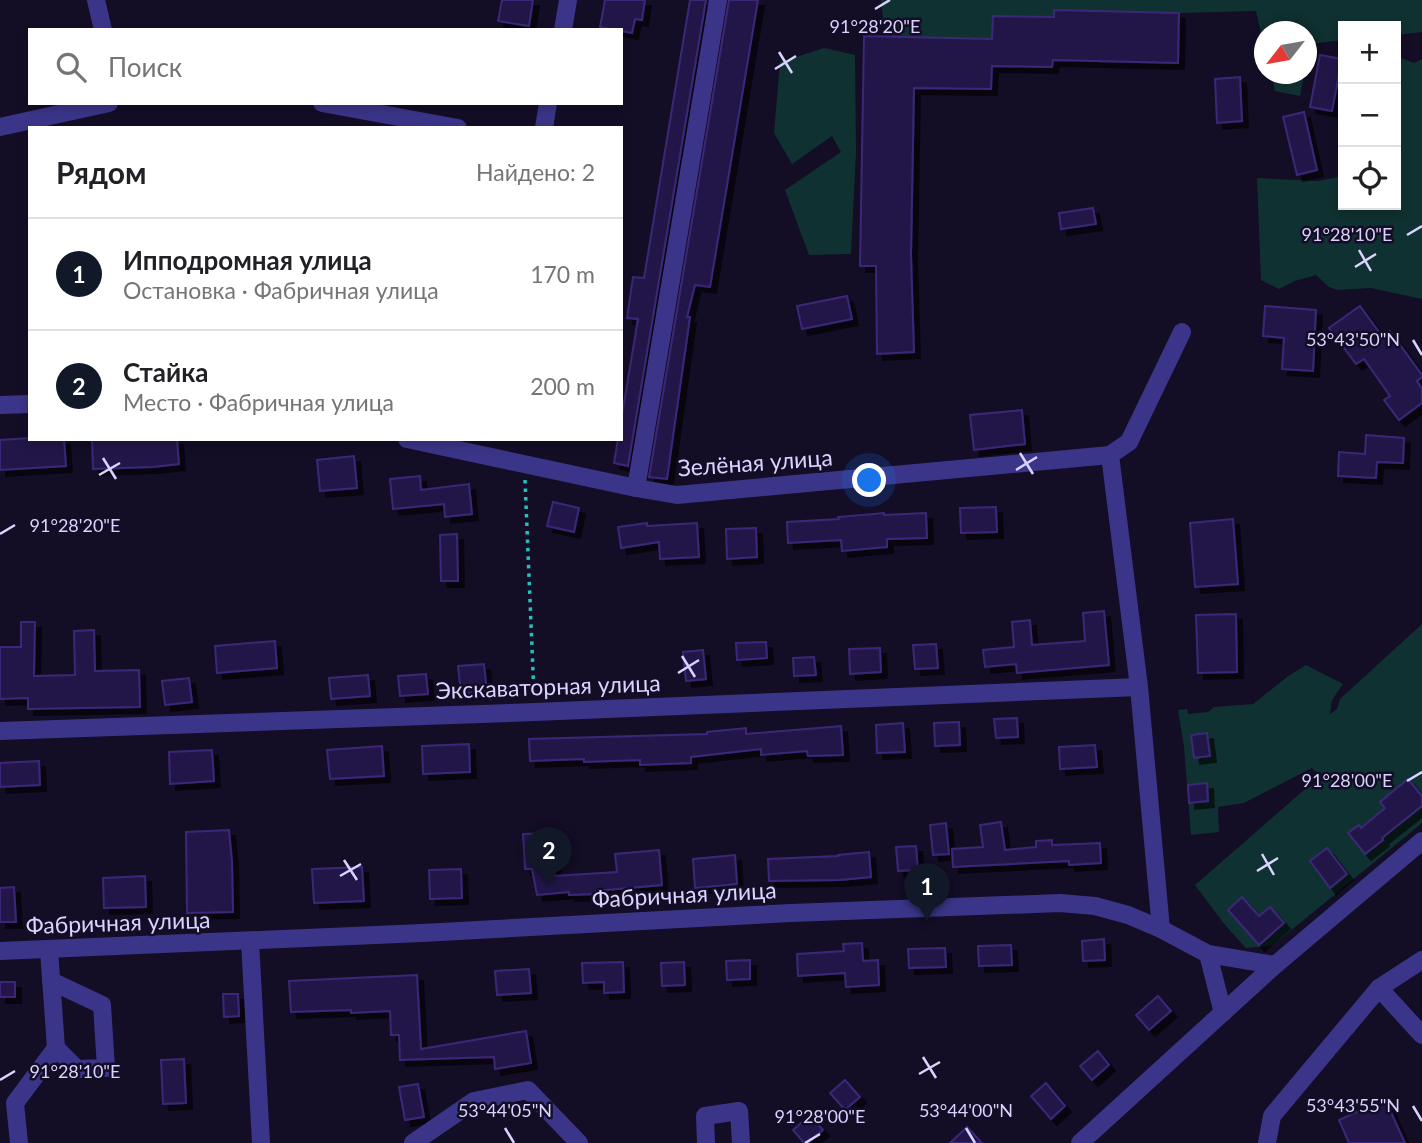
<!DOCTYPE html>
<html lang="ru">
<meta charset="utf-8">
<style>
:root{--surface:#fff;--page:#f2f2f2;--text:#202124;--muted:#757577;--line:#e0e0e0;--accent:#111827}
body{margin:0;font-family:Lato,sans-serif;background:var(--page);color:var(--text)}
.controls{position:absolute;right:21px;top:21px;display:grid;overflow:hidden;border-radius:0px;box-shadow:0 4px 10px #0003}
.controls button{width:63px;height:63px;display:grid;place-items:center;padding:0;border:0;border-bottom:2px solid var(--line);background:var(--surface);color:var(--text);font:35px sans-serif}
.compass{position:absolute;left:1254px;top:21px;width:63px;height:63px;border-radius:50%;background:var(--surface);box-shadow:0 4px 10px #0003;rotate:239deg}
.you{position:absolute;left:870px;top:481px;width:24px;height:24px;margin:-18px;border:5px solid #fff;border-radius:50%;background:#1a73e8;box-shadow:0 0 0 10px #1a73e833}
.badge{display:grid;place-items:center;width:46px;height:46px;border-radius:50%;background:var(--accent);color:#fff;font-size:23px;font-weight:700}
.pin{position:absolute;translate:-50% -58px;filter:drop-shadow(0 2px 4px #0008)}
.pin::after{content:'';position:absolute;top:37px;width:24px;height:21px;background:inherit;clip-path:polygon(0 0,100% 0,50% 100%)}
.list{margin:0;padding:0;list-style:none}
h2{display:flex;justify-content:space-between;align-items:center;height:91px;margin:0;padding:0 28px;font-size:30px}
h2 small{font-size:23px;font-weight:400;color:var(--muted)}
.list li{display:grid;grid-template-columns:46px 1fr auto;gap:21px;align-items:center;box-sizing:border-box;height:112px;padding:0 28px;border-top:2px solid var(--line)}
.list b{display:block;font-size:26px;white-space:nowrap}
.list p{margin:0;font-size:23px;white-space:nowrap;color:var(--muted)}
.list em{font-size:23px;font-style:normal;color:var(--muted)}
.icon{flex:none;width:38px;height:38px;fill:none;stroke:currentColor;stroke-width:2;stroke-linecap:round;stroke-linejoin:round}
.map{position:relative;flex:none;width:1422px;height:1143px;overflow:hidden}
.search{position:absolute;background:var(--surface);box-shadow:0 4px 10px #0003;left:28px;top:28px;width:595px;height:77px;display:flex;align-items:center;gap:18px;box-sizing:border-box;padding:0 24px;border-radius:0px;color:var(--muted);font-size:26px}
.panel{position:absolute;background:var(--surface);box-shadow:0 4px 10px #0003;left:28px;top:126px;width:595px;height:315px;border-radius:0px}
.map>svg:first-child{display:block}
.green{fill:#103131}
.building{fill:#241849;stroke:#3b2877;stroke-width:2;filter:url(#shadow)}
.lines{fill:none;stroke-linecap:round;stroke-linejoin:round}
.path{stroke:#26c0bd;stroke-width:3.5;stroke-dasharray:3.5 5;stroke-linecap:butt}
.minor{stroke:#3b3589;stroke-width:18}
.ticks{fill:none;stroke:#dad3ff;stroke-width:2.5}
.labels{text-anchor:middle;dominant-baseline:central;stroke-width:5;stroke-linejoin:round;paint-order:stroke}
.street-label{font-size:23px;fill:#dad3ff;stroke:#130d26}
.ticks-label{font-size:18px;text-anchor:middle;fill:#dad3ff;stroke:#130d26;stroke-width:5;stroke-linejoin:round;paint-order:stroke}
</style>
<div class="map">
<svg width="1422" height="1143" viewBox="0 0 1422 1143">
<defs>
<filter id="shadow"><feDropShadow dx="6" dy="6" stdDeviation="0" flood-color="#0009"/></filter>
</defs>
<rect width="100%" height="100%" fill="#130d26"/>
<g class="green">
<polygon points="881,0 1422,0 1422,32 1396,35 1396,26 1343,26 1343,40 1310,44 1307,63 1306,32 1264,32 1264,46 1256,11 1179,13 1054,10 1054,17 993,16 992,39 885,37"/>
<polygon points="824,48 855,55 856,152 851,254 809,255 785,190 841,152 832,136 792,164 774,133 780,62"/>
<polygon points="1396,56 1414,63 1422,59 1422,299 1371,288 1337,290 1329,287 1316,275 1295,281 1279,289 1261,280 1257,178 1318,181 1343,176 1343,205 1396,205"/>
<polygon points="1271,74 1304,74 1300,96 1275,91"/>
<polygon points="1422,624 1422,823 1272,946 1246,948 1225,925 1195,885 1304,790 1323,780 1312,768 1244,803 1218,807 1219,832 1191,835 1184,747 1178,710 1187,709 1188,714 1208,712 1214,707 1253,704 1287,677 1306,665 1343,684 1332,700 1330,714 1337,709 1340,699"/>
</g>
<g class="building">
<polygon points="502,0 533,0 529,26 498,21"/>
<polygon points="605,0 645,0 642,20 635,19 632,33 600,27"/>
<polygon points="690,0 706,0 628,466 614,463 618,439 621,439 621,421 638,319 627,318 633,277 644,278"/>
<polygon points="729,0 758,0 710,287 695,285 687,317 690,317 667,479 649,477"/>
<polygon points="1054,10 1179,13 1178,63 1053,60 1052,67 992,66 991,89 914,88 911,255 914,352 877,354 876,266 860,266 864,36 992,39 993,16 1054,17"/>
<polygon points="1320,55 1342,59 1332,111 1310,107"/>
<polygon points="1240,77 1242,121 1217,123 1215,79"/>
<polygon points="1304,112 1317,170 1297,175 1283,117"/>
<polygon points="1093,208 1096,224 1061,229 1059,213"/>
<polygon points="847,296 852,319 802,329 797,306"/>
<polygon points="1265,306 1316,310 1313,371 1282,369 1284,338 1263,336"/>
<polygon points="1360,306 1382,336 1390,331 1422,375 1422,377 1417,381 1422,389 1422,403 1399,420 1384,400 1390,396 1364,359 1356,364 1329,328"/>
<polygon points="1022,410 1025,444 974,450 970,415"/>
<polygon points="1366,435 1404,438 1403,463 1377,462 1376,478 1338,476 1339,452 1365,454"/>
<polygon points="30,438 30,439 64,439 66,466 0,470 0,440"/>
<polygon points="92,439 177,439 179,464 153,467 93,469"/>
<polygon points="354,456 357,488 320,491 317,460"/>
<polygon points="420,476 421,490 469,484 472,514 445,517 444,504 393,509 390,479"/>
<polygon points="553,502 579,508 574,532 547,526"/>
<polygon points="996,507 997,532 961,533 960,508"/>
<polygon points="884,513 884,515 926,513 927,538 887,539 887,547 842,551 841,540 788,543 787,522 839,519 838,517"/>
<polygon points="1233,519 1238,584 1195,587 1190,523"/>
<polygon points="647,523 647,526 697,523 699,557 660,559 659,542 621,548 618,527"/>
<polygon points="756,528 757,557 727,559 726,529"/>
<polygon points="457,534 458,581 441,581 440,535"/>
<polygon points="1104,611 1109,665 1017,673 1016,664 985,667 983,650 1014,647 1012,622 1030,620 1032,645 1085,641 1083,613"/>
<polygon points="1236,614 1237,672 1198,673 1196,615"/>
<polygon points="21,622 35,622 34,676 75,675 74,631 94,630 95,671 139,670 140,707 28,709 28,698 0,699 0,647 21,647"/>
<polygon points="275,641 277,668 217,673 215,646"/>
<polygon points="766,642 767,658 737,660 736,643"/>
<polygon points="936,644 938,668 915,669 913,645"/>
<polygon points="880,648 881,672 850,674 849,649"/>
<polygon points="703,650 706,679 686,681 683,652"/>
<polygon points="814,657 816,675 794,676 793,658"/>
<polygon points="484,664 487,691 461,694 458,666"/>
<polygon points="426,674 428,694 400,696 398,676"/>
<polygon points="368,675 370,696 331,699 329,678"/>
<polygon points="189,678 192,702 165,705 162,681"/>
<polygon points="1017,718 1018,737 996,738 994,719"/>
<polygon points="959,722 960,745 935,746 934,723"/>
<polygon points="903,723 905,752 877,753 876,725"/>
<polygon points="841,726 843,755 808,756 807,751 761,755 761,749 691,757 691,763 640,765 640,760 584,762 584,759 530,761 529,739 707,734 707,732 746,728 746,734"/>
<polygon points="1207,733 1210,756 1194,758 1191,735"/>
<polygon points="469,744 470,772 423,774 422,746"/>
<polygon points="1095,745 1097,767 1060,769 1059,747"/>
<polygon points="382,746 384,776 330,779 327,750"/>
<polygon points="212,750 214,781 170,784 169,752"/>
<polygon points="39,761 40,785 0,787 0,763"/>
<polygon points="1408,779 1422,796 1422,806 1382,838 1383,840 1365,854 1348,833 1359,825 1361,828 1385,808 1380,802"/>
<polygon points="1207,783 1208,801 1189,803 1188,785"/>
<polygon points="1001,822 1005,850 1036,847 1036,841 1052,840 1052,845 1100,843 1101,863 1069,865 1069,861 953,867 952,849 983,847 980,825"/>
<polygon points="946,823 949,854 933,855 930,825"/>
<polygon points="229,830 232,862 233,912 187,913 186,832"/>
<polygon points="557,833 554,876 617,872 615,854 659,850 662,885 596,891 596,894 569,895 569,892 537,895 532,869 525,869 523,834"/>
<polygon points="916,846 918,870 898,871 896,847"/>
<polygon points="1327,848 1347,874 1330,888 1310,861"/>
<polygon points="869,852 871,877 840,880 769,881 768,859 838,856 838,855"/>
<polygon points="735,855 737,884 695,888 693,859"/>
<polygon points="362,867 364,901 314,903 312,869"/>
<polygon points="461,869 462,898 430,899 429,870"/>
<polygon points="145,876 146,907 104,908 103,878"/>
<polygon points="14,887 16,922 0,922 0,888"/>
<polygon points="1242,897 1259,916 1270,907 1284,923 1259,945 1228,910"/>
<polygon points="1104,939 1105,960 1083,961 1082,941"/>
<polygon points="862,943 863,961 878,960 879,985 846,987 845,973 798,976 797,954 844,951 843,944"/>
<polygon points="1011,945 1012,965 979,966 978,946"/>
<polygon points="945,948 946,967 909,968 908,949"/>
<polygon points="750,960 750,979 727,980 726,961"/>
<polygon points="623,962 624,992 604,993 604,982 583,983 582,963"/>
<polygon points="684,962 685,985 662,986 661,963"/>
<polygon points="529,969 531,993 497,995 495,971"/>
<polygon points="417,975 421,1049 526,1031 531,1063 495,1069 494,1057 400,1060 399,1035 391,1035 390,1011 351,1013 351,1010 291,1012 289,981"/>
<rect x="0" y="982" width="15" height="15"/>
<polygon points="223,994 238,994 239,1016 224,1017"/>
<polygon points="1158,996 1171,1011 1149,1030 1136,1015"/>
<polygon points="1098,1051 1109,1065 1092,1080 1080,1066"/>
<polygon points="184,1059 186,1103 163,1104 161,1060"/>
<polygon points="845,1080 860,1097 845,1110 830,1093"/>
<polygon points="1046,1083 1065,1106 1051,1119 1031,1096"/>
<polygon points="418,1084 424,1117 405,1120 399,1087"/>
<polygon points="1385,1099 1405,1143 1349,1143 1339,1120"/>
<polygon points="810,1115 823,1130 808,1143 804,1143 793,1130"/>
<polygon points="967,1127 982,1143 950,1143"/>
</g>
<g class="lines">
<polyline class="path" points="525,480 534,696"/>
<g class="minor">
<polyline points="96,0 103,30"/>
<polyline points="563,30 568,0"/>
<polyline points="322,103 458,128"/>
<polyline points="0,127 109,103"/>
<polyline points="544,128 548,103"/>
<polyline points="0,405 30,404"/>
<polyline points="407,439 636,488 677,495 1110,455 1129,442 1182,332"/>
<polyline points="1110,455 1139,687 1161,929"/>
<polyline points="636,488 718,0"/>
<polyline points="0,731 535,712 1139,687"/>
<polyline points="250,941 261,1143"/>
<polyline points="0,951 422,933 791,913 1060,903 1095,906 1128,915 1161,929 1208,954 1275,965"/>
<polyline points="1208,954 1223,1013"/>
<polyline points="51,981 102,1005 106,1068 77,1069 56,1048"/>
<polyline points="1379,988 1422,1035"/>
<polyline points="19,1143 15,1103 56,1048 49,950"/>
<polyline points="413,1143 474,1101 528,1090 579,1143"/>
<polyline points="706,1143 705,1116 739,1111 741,1143"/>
<polyline points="1080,1143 1275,965 1422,841"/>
<polyline points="1267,1143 1272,1116 1379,988 1422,960"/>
</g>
</g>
<path class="ticks" d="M875,9L890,0M779,52L792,73M775,69L796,56M1407,235L1422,226M1359,250L1371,271M1355,267L1376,254M1413,340L1422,355M1020,453L1033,474M103,458L116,479M1016,470L1037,457M99,475L120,463M0,534L15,525M682,656L695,677M678,673L699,660M1407,781L1422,772M1262,854L1274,875M344,860L357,880M1257,871L1278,858M340,876L361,864M923,1057L936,1078M919,1074L940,1062M0,1080L15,1071M1413,1106L1422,1121M505,1128L514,1143M966,1128L975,1143M805,1143L820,1134"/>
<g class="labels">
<g class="street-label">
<text transform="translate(755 462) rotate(-4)">Зелёная улица</text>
<text transform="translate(548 686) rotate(-2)">Экскаваторная улица</text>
<text transform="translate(684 894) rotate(-3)">Фабричная улица</text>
<text transform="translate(118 922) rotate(-2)">Фабричная улица</text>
</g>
</g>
<g class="ticks-label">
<text x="875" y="33">91°28'20"E</text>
<text x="1347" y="241">91°28'10"E</text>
<text x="1353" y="346">53°43'50"N</text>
<text x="75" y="532">91°28'20"E</text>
<text x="1347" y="787">91°28'00"E</text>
<text x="75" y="1078">91°28'10"E</text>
<text x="1353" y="1112">53°43'55"N</text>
<text x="505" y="1117">53°44'05"N</text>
<text x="966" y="1117">53°44'00"N</text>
<text x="820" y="1123">91°28'00"E</text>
</g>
</svg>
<div class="controls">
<button>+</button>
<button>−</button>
<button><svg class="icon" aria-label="locate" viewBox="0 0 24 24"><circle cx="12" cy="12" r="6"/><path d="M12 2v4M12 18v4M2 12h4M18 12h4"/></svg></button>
</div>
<svg class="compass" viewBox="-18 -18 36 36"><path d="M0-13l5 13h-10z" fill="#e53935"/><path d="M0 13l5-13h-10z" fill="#757577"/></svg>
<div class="you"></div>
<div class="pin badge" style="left:927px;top:921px">1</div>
<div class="pin badge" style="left:549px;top:885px">2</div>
<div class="search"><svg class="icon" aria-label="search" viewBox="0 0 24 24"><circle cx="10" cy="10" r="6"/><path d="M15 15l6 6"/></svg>Поиск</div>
<section class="panel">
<h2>Рядом<small>Найдено: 2</small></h2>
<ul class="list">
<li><span class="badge">1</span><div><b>Ипподромная улица</b><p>Остановка · Фабричная улица</p></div><em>170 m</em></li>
<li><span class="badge">2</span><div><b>Стайка</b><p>Место · Фабричная улица</p></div><em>200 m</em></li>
</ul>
</section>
</div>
